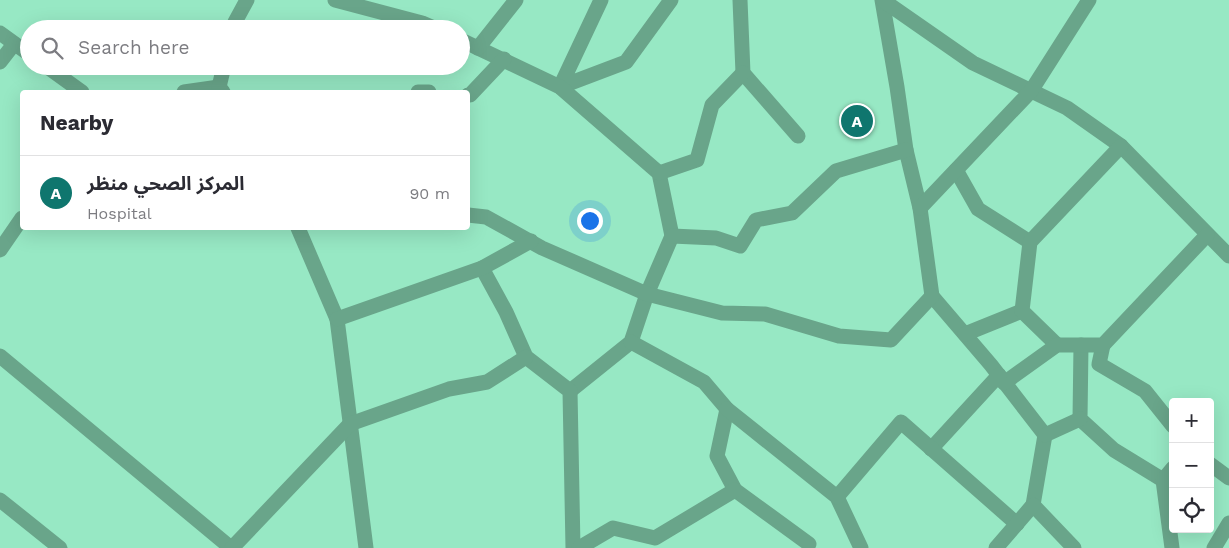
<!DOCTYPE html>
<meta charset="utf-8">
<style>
:root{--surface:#fff;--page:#f7f7f7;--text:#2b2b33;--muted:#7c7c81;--line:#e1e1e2;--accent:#0f766e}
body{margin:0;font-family:"Work Sans","Noto Sans Arabic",sans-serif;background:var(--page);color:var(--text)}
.controls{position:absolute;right:15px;bottom:15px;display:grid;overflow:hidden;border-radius:5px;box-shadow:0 5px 20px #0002}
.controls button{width:45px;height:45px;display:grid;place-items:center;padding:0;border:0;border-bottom:1px solid var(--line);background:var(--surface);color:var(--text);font:25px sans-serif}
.you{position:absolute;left:589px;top:220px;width:18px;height:18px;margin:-12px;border:4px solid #fff;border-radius:50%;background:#1a73e8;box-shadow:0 0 0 8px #1a73e833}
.badge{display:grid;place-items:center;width:32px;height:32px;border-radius:50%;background:var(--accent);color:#fff;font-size:16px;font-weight:700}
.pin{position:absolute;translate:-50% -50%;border:2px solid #fff;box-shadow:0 1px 5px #0006}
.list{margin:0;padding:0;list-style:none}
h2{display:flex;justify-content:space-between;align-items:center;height:65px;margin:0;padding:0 20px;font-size:21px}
h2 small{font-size:16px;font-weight:400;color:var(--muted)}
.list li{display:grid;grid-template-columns:32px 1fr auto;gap:15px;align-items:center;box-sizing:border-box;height:75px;padding:0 20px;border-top:1px solid var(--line)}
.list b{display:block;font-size:19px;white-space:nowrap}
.list p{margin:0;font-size:16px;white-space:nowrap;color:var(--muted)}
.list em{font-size:16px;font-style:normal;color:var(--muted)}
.icon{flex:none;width:28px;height:28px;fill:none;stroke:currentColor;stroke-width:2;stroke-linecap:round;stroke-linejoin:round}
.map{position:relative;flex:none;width:1229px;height:548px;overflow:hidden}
.search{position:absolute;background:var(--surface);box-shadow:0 5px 20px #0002;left:20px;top:20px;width:450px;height:55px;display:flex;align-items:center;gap:12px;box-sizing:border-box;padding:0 18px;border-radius:28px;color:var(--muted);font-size:19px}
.panel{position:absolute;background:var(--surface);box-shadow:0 5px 20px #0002;left:20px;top:90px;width:450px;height:140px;border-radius:5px}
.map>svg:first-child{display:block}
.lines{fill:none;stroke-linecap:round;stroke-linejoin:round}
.minor{stroke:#69a58a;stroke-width:15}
</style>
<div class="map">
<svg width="1229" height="548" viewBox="0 0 1229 548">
<rect width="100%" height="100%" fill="#97e8c4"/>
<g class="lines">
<g class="minor">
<polyline points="335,0 422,23 436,29"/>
<polyline points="601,0 560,87 626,62 671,0"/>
<polyline points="740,0 743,73 798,136"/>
<polyline points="882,0 897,87 906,150 920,208 932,296 991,365 1045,435 1033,505 1074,548"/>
<polyline points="884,0 884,1 973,63 1067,108 1121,146 1229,256"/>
<polyline points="234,29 235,22 247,0"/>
<polyline points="0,33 29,54"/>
<polyline points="461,40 560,87 659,173 672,236 647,294 631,342 570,391"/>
<polyline points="478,48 516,0"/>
<polyline points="0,62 14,44"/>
<polyline points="46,66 82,92"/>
<polyline points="184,92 219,87"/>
<polyline points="223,92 219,87 224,66"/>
<polyline points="418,92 429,92"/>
<polyline points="468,95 470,95 504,59"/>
<polyline points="956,170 978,209 1030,242"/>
<polyline points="659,173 697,160 712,105 743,73"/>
<polyline points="920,208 1031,91 1089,0"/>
<polyline points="468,215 486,217 542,248 647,294 722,313 765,314 839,336 891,340 932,296"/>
<polyline points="298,228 337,319 366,548"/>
<polyline points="672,236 716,238 740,246 756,220 792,213 836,171 906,150"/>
<polyline points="0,250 22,218"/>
<polyline points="482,268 506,312 526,357 570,391 573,548"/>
<polyline points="337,319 482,268 531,241"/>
<polyline points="965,334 1022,311"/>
<polyline points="631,342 704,382 727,409 717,456 735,490 809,544"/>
<polyline points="1057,345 1022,311 1030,242 1121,146"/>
<polyline points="1081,345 1080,419 1114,450 1163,480"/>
<polyline points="1103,345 1099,364 1145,391 1173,426"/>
<polyline points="0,356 231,548"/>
<polyline points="1004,383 1057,345 1103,345 1207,235"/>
<polyline points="727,409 837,497 861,548"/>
<polyline points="1045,435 1080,419"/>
<polyline points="931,449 999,375"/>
<polyline points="1210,464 1229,478"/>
<polyline points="837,497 901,422 1017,524"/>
<polyline points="0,500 60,548"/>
<polyline points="232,548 350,424 449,389 487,382 526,357"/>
<polyline points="579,548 613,528 655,538 735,490"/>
<polyline points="996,548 1033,505"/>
<polyline points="1172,548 1163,480 1173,468"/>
<polyline points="1214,548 1229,523"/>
</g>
</g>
</svg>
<div class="controls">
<button>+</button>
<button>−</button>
<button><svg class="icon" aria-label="locate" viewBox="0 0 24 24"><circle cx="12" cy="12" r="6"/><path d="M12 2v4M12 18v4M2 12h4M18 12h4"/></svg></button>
</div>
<div class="you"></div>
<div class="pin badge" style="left:857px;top:121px">A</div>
<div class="search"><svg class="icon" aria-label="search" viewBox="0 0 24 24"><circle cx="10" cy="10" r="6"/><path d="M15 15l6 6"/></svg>Search here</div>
<section class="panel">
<h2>Nearby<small></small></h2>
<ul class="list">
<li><span class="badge">A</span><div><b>المركز الصحي منظر</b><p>Hospital</p></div><em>90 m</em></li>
</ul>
</section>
</div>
